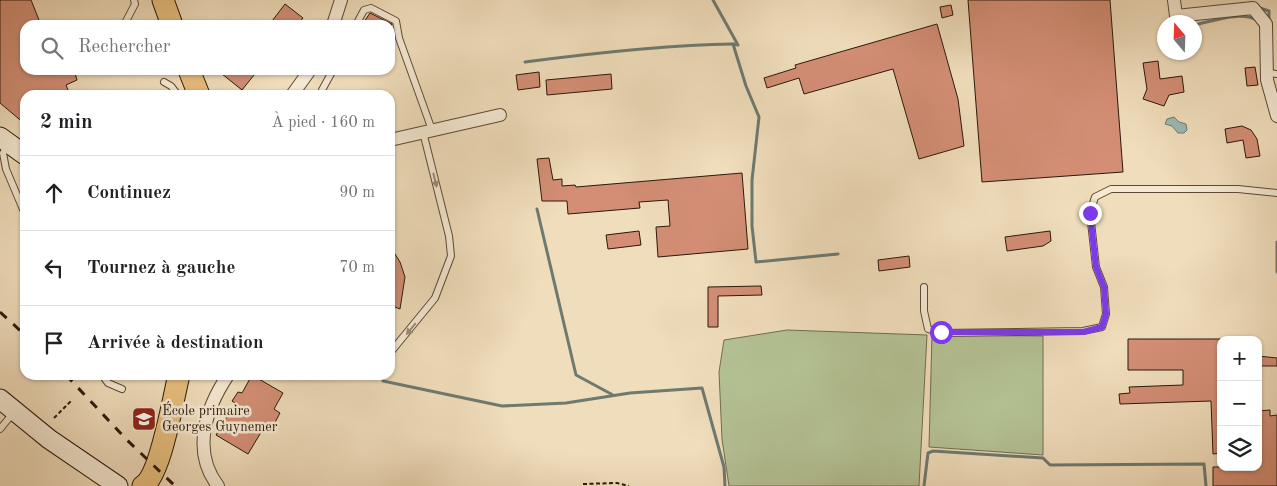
<!DOCTYPE html>
<html lang="fr">
<meta charset="utf-8">
<style>
:root{--surface:#fff;--page:#f2f2f2;--text:#202124;--muted:#757577;--line:#e0e0e0}
body{margin:0;font-family:"Old Standard TT",serif;background:var(--page);color:var(--text)}
.controls{position:absolute;right:15px;bottom:15px;display:grid;overflow:hidden;border-radius:10px;box-shadow:0 1px 4px #0004}
.controls button{width:45px;height:45px;display:grid;place-items:center;padding:0;border:0;border-bottom:1px solid var(--line);background:var(--surface);color:var(--text);font:25px sans-serif}
.compass{position:absolute;left:1157px;top:15px;width:45px;height:45px;border-radius:50%;background:var(--surface);box-shadow:0 1px 4px #0004;rotate:341deg}
.stop{position:absolute;width:15px;height:15px;margin:-11px;border:4px solid #7c3aed;border-radius:50%;background:#fff}
.stop.end{background:#7c3aed;border-color:#fff;box-shadow:0 1px 5px #0008}
.list{margin:0;padding:0;list-style:none}
h2{display:flex;justify-content:space-between;align-items:center;height:65px;margin:0;padding:0 20px;font-size:21px}
h2 small{font-size:16px;font-weight:400;color:var(--muted)}
.list li{display:grid;grid-template-columns:32px 1fr auto;gap:15px;align-items:center;box-sizing:border-box;height:75px;padding:0 20px;border-top:1px solid var(--line)}
.list b{display:block;font-size:19px;white-space:nowrap}
.list em{font-size:16px;font-style:normal;color:var(--muted)}
.icon{flex:none;width:28px;height:28px;fill:none;stroke:currentColor;stroke-width:2;stroke-linecap:round;stroke-linejoin:round}
.map{position:relative;flex:none;width:1277px;height:486px;overflow:hidden}
.search{position:absolute;background:var(--surface);box-shadow:0 1px 4px #0004;left:20px;top:20px;width:375px;height:55px;display:flex;align-items:center;gap:12px;box-sizing:border-box;padding:0 18px;border-radius:15px;color:var(--muted);font-size:19px}
.panel{position:absolute;background:var(--surface);box-shadow:0 1px 4px #0004;left:20px;top:90px;width:375px;height:290px;border-radius:15px}
.map>svg:first-child{display:block}
.green{fill:#b4c294;stroke:#6f6e50}
.water{fill:#9abbb4;stroke:#6d7a70}
.lines{fill:none;stroke-linecap:round;stroke-linejoin:round}
.stream{stroke:#6d7a70;stroke-width:3}
.building{fill:#d38e75;stroke:#2a190b}
.lane-casing{stroke:#5c4a37;stroke-width:8}
.street-casing{stroke:#5c4a37;stroke-width:14}
.secondary-casing{stroke:#2a190b;stroke-width:21}
.primary-casing{stroke:#2a190b;stroke-width:23}
.path{stroke:#2a190b;stroke-width:2;stroke-dasharray:4 2.5;stroke-linecap:butt}
.lane{stroke:#f5e9d3;stroke-width:6}
.street{stroke:#f5e9d3;stroke-width:12}
.secondary{stroke:#f5e9d3;stroke-width:19}
.primary{stroke:#e8be7e;stroke-width:21}
.rail{stroke:#2a190b;stroke-width:3;stroke-dasharray:9 9;stroke-linecap:butt}
.oneway{fill:#9a8b79}
.route{stroke:#7c3aed;stroke-width:6}
.labels{text-anchor:middle;dominant-baseline:central;stroke-width:5;stroke-linejoin:round;paint-order:stroke}
.poi-label{font-size:14px;fill:#2a190b;stroke:#f5e9d3;text-anchor:start}
</style>
<div class="map">
<svg width="1277" height="486" viewBox="0 0 1277 486">
<rect width="100%" height="100%" fill="#f0ddbb"/>
<filter id="stains"><feTurbulence type="fractalNoise" baseFrequency=".004" numOctaves="4"/><feColorMatrix values="0 0 0 0 .2 0 0 0 0 .09 0 0 0 0 .02 0 0 0 .5 -.17"/></filter>
<radialGradient id="worn" r=".72"><stop offset=".6" stop-color="#630" stop-opacity="0"/><stop offset="1" stop-color="#630" stop-opacity=".3"/></radialGradient>
<g class="green">
<polygon points="787,330 927,335 919,486 729,486 722,439 719,372 724,340"/>
<polygon points="932,335 1043,336 1043,455 929,447"/>
</g>
<polygon class="water" points="1174,117 1179,122 1186,124 1187,130 1184,133 1178,133 1172,126 1165,124 1167,119"/>
<g class="lines">
<g class="stream">
<polyline points="713,0 738,45 733,44 746,86 759,117 752,180 752,226 756,262 838,254"/>
<polyline points="1257,7 1269,11 1269,20"/>
<path d="M1194,25C1214,21 1239,11 1257,20"/>
<path d="M525,62C594,53 664,45 733,44"/>
<polyline points="537,209 576,375 613,395"/>
<polyline points="1277,242 1277,272"/>
<polyline points="383,381 502,406 566,403 630,393 702,388 724,467 725,486"/>
<polyline points="924,486 928,453 933,451 1043,458 1050,465 1204,464 1206,486"/>
</g>
</g>
<g class="building">
<polygon points="0,0 31,0 41,25 25,25 25,70 74,70 77,80 66,85 70,95 25,95 25,124 0,103"/>
<polygon points="968,0 1110,0 1123,172 982,182"/>
<polygon points="285,4 303,18 297,25 269,25"/>
<polygon points="951,5 953,15 942,18 940,7"/>
<polygon points="370,13 392,24 392,25 362,25"/>
<polygon points="937,24 958,99 964,146 919,159 893,69 804,94 799,78 767,88 764,78 796,68 795,65"/>
<polygon points="1158,61 1160,79 1182,76 1184,92 1169,95 1164,106 1143,99 1147,89 1143,63"/>
<polygon points="1255,67 1258,85 1247,86 1245,68"/>
<polygon points="217,70 258,70 242,90"/>
<polygon points="539,72 540,87 518,90 516,75"/>
<polygon points="611,74 612,89 547,95 546,80"/>
<polygon points="1242,126 1251,130 1257,139 1260,156 1246,158 1243,140 1227,143 1225,129"/>
<polygon points="549,158 553,180 562,179 562,186 575,185 576,187 742,173 748,249 658,257 656,227 670,226 668,200 639,202 640,208 568,214 567,201 542,201 537,159"/>
<polygon points="639,231 641,245 608,249 606,235"/>
<polygon points="1050,231 1051,241 1043,246 1007,251 1005,237"/>
<polygon points="390,246 400,262 405,277 400,309 390,305"/>
<polygon points="909,256 910,267 879,271 878,260"/>
<polygon points="761,286 762,295 718,296 718,327 708,327 708,287"/>
<polygon points="1128,339 1221,339 1221,453 1213,454 1211,401 1120,404 1119,394 1130,393 1129,387 1183,385 1183,370 1128,370"/>
<polygon points="1258,356 1277,358 1277,366 1258,366"/>
<polygon points="252,375 283,393 274,409 280,413 272,428 266,424 248,454 216,435 235,403 232,401 238,392 242,393"/>
<polygon points="1270,410 1270,416 1277,415 1277,486 1213,486 1213,467 1258,467 1258,411"/>
</g>
<g class="lines">
<defs>
<g id="lane">
<polyline points="124,25 135,4 134,0"/>
<polyline points="356,25 364,10 371,8 396,21 399,38 432,130"/>
<polyline points="1267,73 1277,74"/>
<polyline points="164,82 171,86 178,95"/>
<polyline points="323,95 322,90 333,70"/>
<polyline points="8,145 3,153 6,169 25,214"/>
<polyline points="924,287 924,311 928,329 941,333 1083,331 1102,327 1106,314 1104,287 1096,267 1090,213 1095,197 1111,189 1238,189 1277,193"/>
<polyline points="390,353 435,298 451,256 449,236 423,132"/>
<polyline points="102,375 108,383 122,389"/>
<polyline points="0,429 14,412"/>
</g>
<g id="street">
<polyline points="1174,0 1176,16 1253,8 1266,24 1267,80 1277,116"/>
<polyline points="333,25 341,0"/>
<polyline points="292,95 310,70"/>
<polyline points="390,140 500,115"/>
<path d="M218,486C191,451 206,408 228,375"/>
</g>
<g id="secondary">
<polyline points="0,137 25,155"/>
<polyline points="0,399 49,439 118,486"/>
</g>
<g id="primary">
<polyline points="163,0 172,25"/>
<polyline points="189,70 199,95"/>
<path d="M143,486C161,475 173,398 179,375"/>
</g>
</defs>
<use href="#lane" class="lane-casing"/>
<use href="#street" class="street-casing"/>
<use href="#secondary" class="secondary-casing"/>
<use href="#primary" class="primary-casing"/>
<g class="path">
<polyline points="54,418 72,400"/>
<polyline points="583,484 617,483 629,486"/>
</g>
<use href="#lane" class="lane"/>
<use href="#street" class="street"/>
<use href="#secondary" class="secondary"/>
<use href="#primary" class="primary"/>
<g class="rail">
<polyline points="0,312 25,335"/>
<polyline points="66,375 126,439 175,486"/>
</g>
</g>
<defs><path id="oneway-solid" d="M-6-.8H1V-3.2L6.5 0L1 3.2V.8H-6Z" transform="scale(1.25)"/></defs>
<g class="oneway">
<use href="#oneway-solid" transform="translate(435 180) rotate(76)"/>
<use href="#oneway-solid" transform="translate(411 329) rotate(129)"/>
</g>
<g class="lines">
<polyline class="route" points="941,332 1083,332 1102,327 1106,314 1104,287 1096,267 1090,213"/>
</g>
<defs>
<symbol id="school-square" viewBox="-11 -11 22 22"><rect x="-9" y="-9" width="18" height="18" rx="4" fill="#8f2418" stroke="#f5e9d3"/><path d="M0-5L7-2L0 1L-7-2ZM-4 1L0 2.5L4 1V4Q0 6-4 4Z" fill="#fff"/></symbol>
</defs>
<g fill-rule="evenodd">
<use href="#school-square" x="130" y="405" width="28" height="28"/>
</g>
<g class="labels">
<g class="poi-label">
<text x="162" y="411">École primaire<tspan x="162" dy="16">Georges Guynemer</tspan></text>
</g>
</g>
<rect width="100%" height="100%" filter="url(#stains)"/>
<rect width="100%" height="100%" fill="url(#worn)"/>
</svg>
<div class="controls">
<button>+</button>
<button>−</button>
<button><svg class="icon" aria-label="layers" viewBox="0 0 24 24"><path d="M12 4l9 5-9 5-9-5zM3 14l9 5 9-5"/></svg></button>
</div>
<svg class="compass" viewBox="-18 -18 36 36"><path d="M0-13l5 13h-10z" fill="#e53935"/><path d="M0 13l5-13h-10z" fill="#757577"/></svg>
<div class="stop" style="left:941px;top:332px"></div>
<div class="stop end" style="left:1090px;top:213px"></div>
<div class="search"><svg class="icon" aria-label="search" viewBox="0 0 24 24"><circle cx="10" cy="10" r="6"/><path d="M15 15l6 6"/></svg>Rechercher</div>
<section class="panel">
<h2>2 min<small>À pied · 160 m</small></h2>
<ul class="list">
<li><svg class="icon" aria-label="ahead" viewBox="0 0 24 24"><path d="M12 20V5M6 11l6-6 6 6"/></svg><div><b>Continuez</b></div><em>90 m</em></li>
<li><svg class="icon" aria-label="left" viewBox="0 0 24 24"><path d="M17 20v-9H6M10 6l-5 5 5 5"/></svg><div><b>Tournez à gauche</b></div><em>70 m</em></li>
<li><svg class="icon" aria-label="arrive" viewBox="0 0 24 24"><path d="M6 21V4h12l-3 4 3 4H6"/></svg><div><b>Arrivée à destination</b></div></li>
</ul>
</section>
</div>
